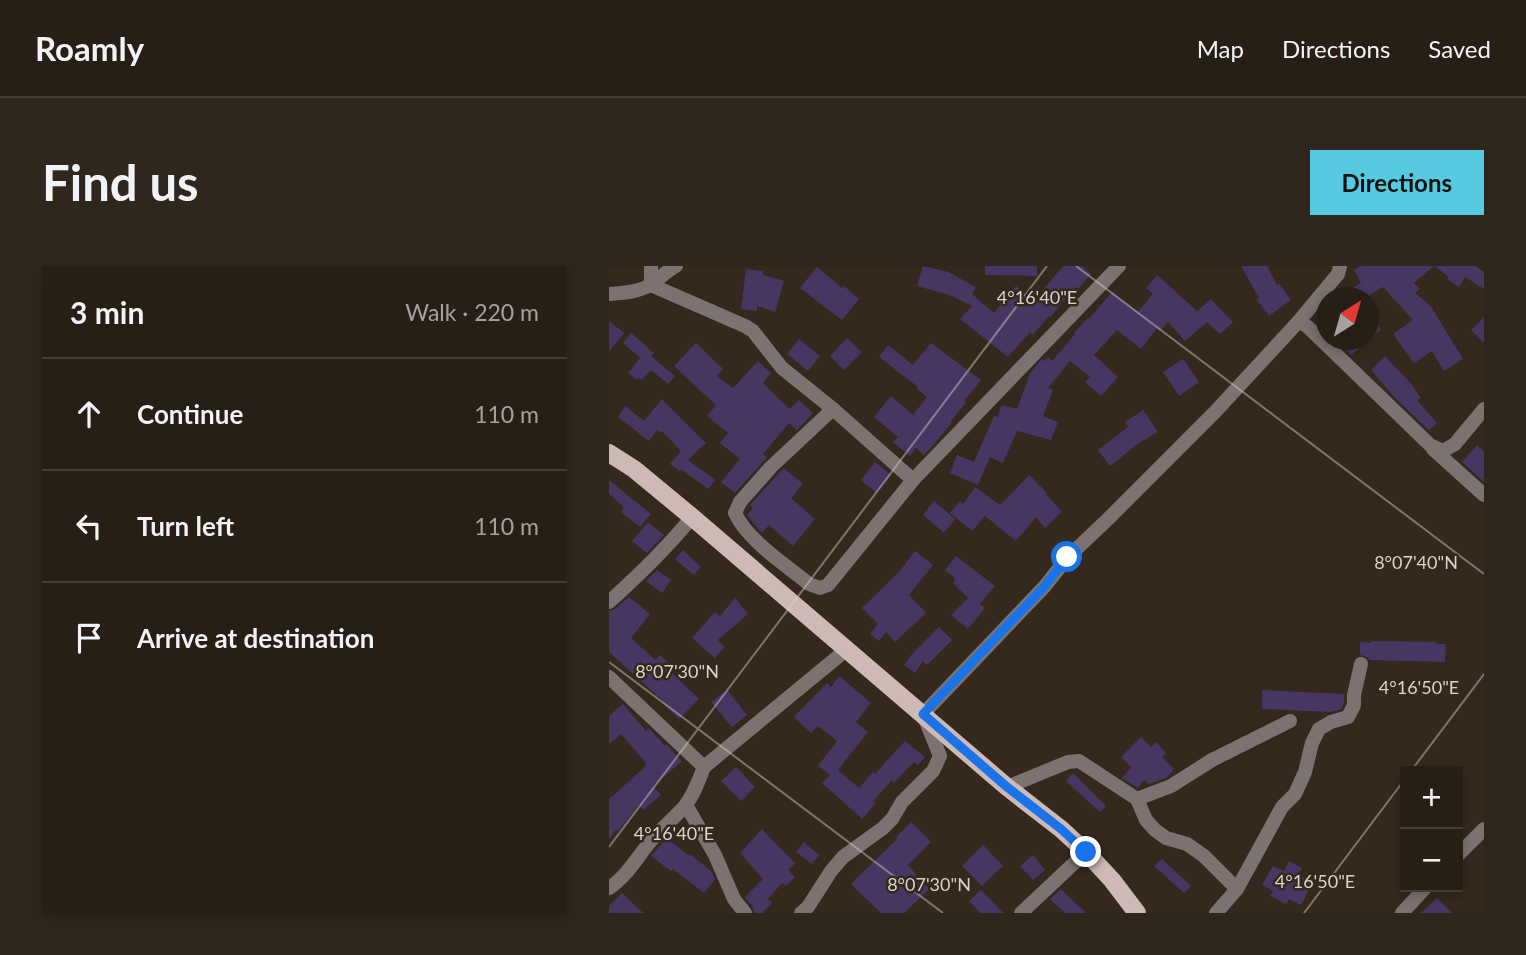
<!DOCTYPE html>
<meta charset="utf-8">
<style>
:root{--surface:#271f15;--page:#2f271e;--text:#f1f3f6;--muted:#a4a2a0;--line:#433d34;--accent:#55cae0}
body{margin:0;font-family:Lato,sans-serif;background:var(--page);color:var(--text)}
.controls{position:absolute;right:21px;bottom:21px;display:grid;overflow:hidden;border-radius:0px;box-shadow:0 4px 10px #0003}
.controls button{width:63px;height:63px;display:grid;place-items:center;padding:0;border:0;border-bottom:2px solid var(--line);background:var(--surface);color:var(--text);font:35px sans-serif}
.compass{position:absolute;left:707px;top:21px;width:63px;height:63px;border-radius:50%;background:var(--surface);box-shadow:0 4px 10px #0003;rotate:37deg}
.stop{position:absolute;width:21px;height:21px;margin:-16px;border:5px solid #1a73e8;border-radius:50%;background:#fff}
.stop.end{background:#1a73e8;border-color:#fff;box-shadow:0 2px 7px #0008}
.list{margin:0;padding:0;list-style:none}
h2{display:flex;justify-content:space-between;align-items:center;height:91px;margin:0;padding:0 28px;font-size:30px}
h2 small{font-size:23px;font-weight:400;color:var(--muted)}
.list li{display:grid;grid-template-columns:46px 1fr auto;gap:21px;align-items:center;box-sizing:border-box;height:112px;padding:0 28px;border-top:2px solid var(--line)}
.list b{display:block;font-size:26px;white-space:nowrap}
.list em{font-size:23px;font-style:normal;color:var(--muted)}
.icon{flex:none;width:38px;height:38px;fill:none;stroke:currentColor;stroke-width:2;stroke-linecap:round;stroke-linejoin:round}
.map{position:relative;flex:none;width:875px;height:647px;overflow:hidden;border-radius:0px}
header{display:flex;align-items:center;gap:42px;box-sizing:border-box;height:98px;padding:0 35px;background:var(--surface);border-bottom:2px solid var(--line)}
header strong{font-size:33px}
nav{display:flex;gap:38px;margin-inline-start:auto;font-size:24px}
.intro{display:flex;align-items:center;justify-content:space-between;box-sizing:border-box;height:168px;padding:0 42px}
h1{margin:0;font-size:49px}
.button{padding:18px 32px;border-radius:0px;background:var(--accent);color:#111;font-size:24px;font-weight:700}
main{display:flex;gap:42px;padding:0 42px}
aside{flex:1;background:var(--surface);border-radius:0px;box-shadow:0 4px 10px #0003}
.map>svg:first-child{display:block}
.building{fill:#463662}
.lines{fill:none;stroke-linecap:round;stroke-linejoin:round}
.minor{stroke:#7c7271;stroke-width:14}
.major{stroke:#cdb9b6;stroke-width:18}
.route{stroke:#1a73e8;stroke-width:9}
.ticks{fill:none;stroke:#dad3cb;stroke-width:2;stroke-opacity:0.45}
.ticks-label{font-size:18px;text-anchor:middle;fill:#dad3cb;stroke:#34291c;stroke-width:5;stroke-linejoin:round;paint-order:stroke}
</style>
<header>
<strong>Roamly</strong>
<nav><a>Map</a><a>Directions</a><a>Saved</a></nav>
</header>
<div class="intro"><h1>Find us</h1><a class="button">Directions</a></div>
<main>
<aside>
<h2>3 min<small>Walk · 220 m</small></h2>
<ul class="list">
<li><svg class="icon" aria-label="ahead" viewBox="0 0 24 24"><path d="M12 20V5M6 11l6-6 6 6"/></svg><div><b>Continue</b></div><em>110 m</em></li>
<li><svg class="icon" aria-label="left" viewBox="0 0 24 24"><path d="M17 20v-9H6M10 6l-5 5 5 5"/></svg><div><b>Turn left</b></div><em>110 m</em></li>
<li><svg class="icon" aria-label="arrive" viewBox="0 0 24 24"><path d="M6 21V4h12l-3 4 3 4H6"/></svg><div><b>Arrive at destination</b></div></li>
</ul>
</aside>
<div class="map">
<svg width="875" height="647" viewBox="0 0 875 647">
<rect width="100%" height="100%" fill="#34291c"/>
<g class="building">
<polygon points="314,0 339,6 367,21 363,28 385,47 407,20 425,35 454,0 473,0 482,8 469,23 467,21 459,29 441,52 440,50 424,69 421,66 399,91 351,53 363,40 340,29 308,20"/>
<polygon points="376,0 428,0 428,10 376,9"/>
<polygon points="632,0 658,0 668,19 670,18 682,34 660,50 648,34 650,32"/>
<polygon points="752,0 866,0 875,6 875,23 856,11 850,21 838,13 840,11 825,0 805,17 811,23 806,27 821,39 854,93 835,105 823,85 805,97 784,68 804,54 774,21 755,32 725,32 752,17 745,4"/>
<polygon points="208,1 233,22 235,20 250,33 233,54 191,22"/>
<polygon points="137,3 154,5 154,9 175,15 166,46 148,40 148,45 132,43"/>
<polygon points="548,9 588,45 602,33 624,56 611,68 598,56 576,75 559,56 551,65 548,62 532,83 508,64 485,89 509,111 492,130 476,116 481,111 461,95 439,122 444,124 434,150 449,156 442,174 408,165 394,197 381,191 369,219 341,207 348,189 365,196 385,150 389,151 392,139 408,143 421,107 426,101 433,93 436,95 439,91 443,95 466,68 465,67 479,52 480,53 503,26 529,46 544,28 537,22"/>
<polygon points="718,37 718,66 711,59 706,51"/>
<polygon points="760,45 772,64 760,73"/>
<polygon points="875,51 875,77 862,64"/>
<polygon points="0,55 15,67 0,86"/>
<polygon points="22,67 45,87 42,90 66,110 59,118 42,104 33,114 30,112 28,114 19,107 31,92 14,77"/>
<polygon points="238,72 253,86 235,104 221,90"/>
<polygon points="190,73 211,90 199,105 178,88"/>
<polygon points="726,74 746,74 752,81 742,89"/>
<polygon points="87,77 114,103 108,110 124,122 149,95 162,107 154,117 181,143 190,134 204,147 188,164 180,157 154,188 158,191 126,227 112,216 131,193 111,177 119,167 98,150 107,139 65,100"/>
<polygon points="322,77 372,114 355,135 357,136 342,155 343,156 327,176 315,189 307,182 301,190 284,176 289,171 265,151 282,130 304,149 318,131 308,123 309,121 270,91 279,79 304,99"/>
<polygon points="776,90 803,119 812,132 808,134 828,157 820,164 787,133 762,104"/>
<polygon points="574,93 590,116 570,130 554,106"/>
<polygon points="53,133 97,177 79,194 106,214 99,223 72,203 70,205 61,198 72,185 53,165 52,167 48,164 40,175 9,151 16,140 35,155"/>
<polygon points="534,144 549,166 530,177 501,200 489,184 519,161 516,156"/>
<polygon points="868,179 875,186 875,216 853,196"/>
<polygon points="266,196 282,209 267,227 252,214"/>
<polygon points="175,202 194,218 182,232 206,253 184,280 160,259 153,267 138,249 144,242 141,239"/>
<polygon points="420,209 438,227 437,228 453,246 436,262 427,251 407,275 376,250 363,265 341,247 351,235 354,238 366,221 391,239"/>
<polygon points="0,214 42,248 31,261 12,246 15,241 0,228"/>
<polygon points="325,235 346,253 335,267 314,249"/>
<polygon points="39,256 55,269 38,287 23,275"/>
<polygon points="74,284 92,301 85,309 66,293"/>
<polygon points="306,285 324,299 300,329 317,347 286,376 277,366 270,375 261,368 269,358 253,342 290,306"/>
<polygon points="347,290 386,320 371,338 376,342 359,363 342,349 359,332 344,317 346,312 336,304"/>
<polygon points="48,304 62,314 53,327 37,315"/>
<polygon points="20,331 41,348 22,372 46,394 51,389 66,403 63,407 90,433 70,453 53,436 54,435 0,386 0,345 6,343"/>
<polygon points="126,332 139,348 109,374 116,381 106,392 83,372 106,346 111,350"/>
<polygon points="330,361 343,374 318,399 314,395 306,407 295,399 303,388"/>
<polygon points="762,375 827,376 827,378 837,378 836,396 761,394 758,391 751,389 751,376 762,377"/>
<polygon points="230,410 262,437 247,456 259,466 229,504 250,522 264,506 266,508 296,475 316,491 309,499 305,496 285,517 283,514 264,535 267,537 253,553 213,517 221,509 209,500 228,475 209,460 202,467 185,451 218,417 222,421"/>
<polygon points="118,424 138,449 123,461 102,436"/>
<polygon points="653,424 735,428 735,437 732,443 722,446 653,443"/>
<polygon points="14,438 37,465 40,462 56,480 57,478 73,495 44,520 52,529 34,544 30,539 9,565 7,564 0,573 0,533 37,500 36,498 37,497 12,468 0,478 0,450"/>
<polygon points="532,471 542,481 547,476 557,487 553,491 565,503 557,512 540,518 535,514 529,522 513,512 522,501 512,491"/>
<polygon points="127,501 146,521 132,535 112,515"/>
<polygon points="464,507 497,540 491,546 457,515"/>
<polygon points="302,556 322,576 299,599 320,623 295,647 272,647 242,618 288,573 287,571"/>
<polygon points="153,563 186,597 179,604 186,611 177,620 173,617 159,633 163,637 153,647 145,647 144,641 136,631 154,613 131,587"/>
<polygon points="58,572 80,590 81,588 102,605 106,613 95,627 64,603 62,605 42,590"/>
<polygon points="195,576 210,589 203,598 187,586"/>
<polygon points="374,579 394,600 373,620 353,600"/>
<polygon points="424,589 436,604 424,614 411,600"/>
<polygon points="553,593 582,620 575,627 545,600"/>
<polygon points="680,595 693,602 689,609 704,616 692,639 680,633 677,638 661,630 664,625 653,619 664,600 675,605"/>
<polygon points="452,623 477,647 456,647 441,633"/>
<polygon points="372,624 394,647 371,647 360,635"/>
<polygon points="13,627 34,647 0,647 0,640"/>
<polygon points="828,632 843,647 812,647"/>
</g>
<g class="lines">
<g class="minor">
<polyline points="42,0 42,19 136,60 144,65 173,102 224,143 304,214"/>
<path d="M0,28C14,27 32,26 44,17C52,11 58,5 67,0"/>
<polyline points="690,55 699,61 821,179 834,185 846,178 875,143"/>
<path d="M224,143L162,201L131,236L126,247C138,274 177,299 200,318L211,322L219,319L304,214L510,0"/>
<polyline points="824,183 875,229"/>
<path d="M0,336C30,309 58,282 83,251"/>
<polyline points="0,411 95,501"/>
<polyline points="398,521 459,496 470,495 528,533 537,554 546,564 557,572 578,578 595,590 628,623"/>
<polyline points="528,533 562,520 603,494 681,455"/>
<polyline points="77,539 106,589 125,633 136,647"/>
<polyline points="849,589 875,563"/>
<path d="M0,622C17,611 28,592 40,577C51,564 64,553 75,541C85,529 90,514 95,501L237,384"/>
<polyline points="192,647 199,641 222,605 234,591 274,562 283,553 293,536 324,505 331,490 314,448 436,320 459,291 499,253 606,146 690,55 729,8 731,0"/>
<polyline points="412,647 477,586"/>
<polyline points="607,647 628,623 673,541 686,528 696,506 703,477 710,463 722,456 739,451 745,439 745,429 752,398"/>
<polyline points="793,647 817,621"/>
</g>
<polyline class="major" points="0,187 25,203 83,251 398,521 452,563 477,586 503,614 528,647"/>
</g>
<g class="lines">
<polyline class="route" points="458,291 436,320 314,448 398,521 452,563 477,586"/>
</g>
<path class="ticks" d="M467,0L875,308M0,396L334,647M802,505L875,408M0,581L438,0M695,647L796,513"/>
<g class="ticks-label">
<text x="428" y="38">4°16'40"E</text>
<text x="807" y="303">8°07'40"N</text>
<text x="68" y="412">8°07'30"N</text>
<text x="810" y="428">4°16'50"E</text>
<text x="65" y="574">4°16'40"E</text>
<text x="706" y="622">4°16'50"E</text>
<text x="320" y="625">8°07'30"N</text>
</g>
</svg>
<div class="controls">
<button>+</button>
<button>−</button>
</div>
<svg class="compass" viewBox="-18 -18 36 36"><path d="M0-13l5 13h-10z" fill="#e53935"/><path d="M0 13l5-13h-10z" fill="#a4a2a0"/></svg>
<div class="stop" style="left:458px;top:291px"></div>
<div class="stop end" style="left:477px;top:586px"></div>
</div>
</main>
